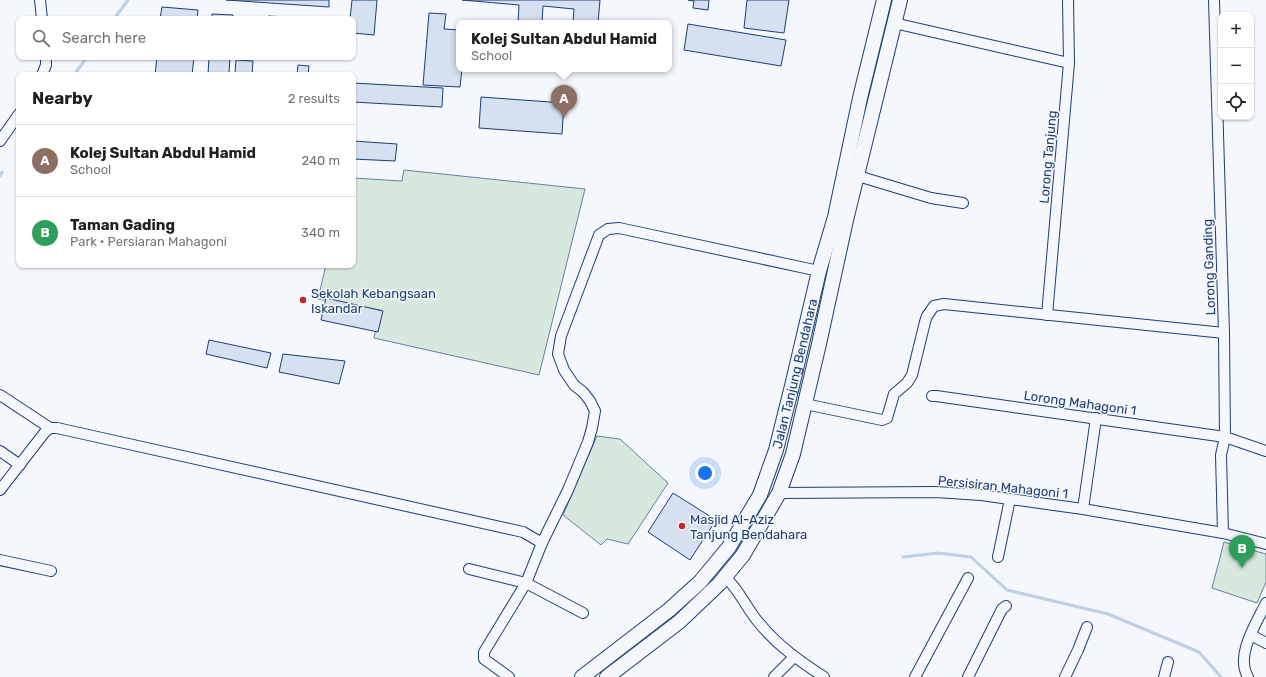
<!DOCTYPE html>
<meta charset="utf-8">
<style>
:root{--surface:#fff;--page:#f6f6f6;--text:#202124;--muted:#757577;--line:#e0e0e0;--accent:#c62828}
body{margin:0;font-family:Rubik,sans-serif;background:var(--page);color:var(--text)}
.controls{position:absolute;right:12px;top:12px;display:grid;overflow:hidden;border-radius:8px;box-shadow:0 1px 3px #0004}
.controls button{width:36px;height:36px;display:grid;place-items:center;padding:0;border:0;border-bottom:1px solid var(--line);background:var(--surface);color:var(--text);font:20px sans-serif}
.you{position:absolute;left:705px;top:473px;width:14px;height:14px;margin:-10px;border:3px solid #fff;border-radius:50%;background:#1a73e8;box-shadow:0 0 0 6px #1a73e833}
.badge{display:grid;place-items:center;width:26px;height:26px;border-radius:50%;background:var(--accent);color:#fff;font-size:13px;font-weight:700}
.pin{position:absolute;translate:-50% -33px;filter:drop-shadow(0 1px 2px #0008)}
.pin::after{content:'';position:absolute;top:21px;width:14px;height:12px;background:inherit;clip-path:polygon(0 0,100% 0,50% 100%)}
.popup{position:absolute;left:456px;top:20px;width:216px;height:52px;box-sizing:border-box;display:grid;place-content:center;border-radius:8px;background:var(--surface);filter:drop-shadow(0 1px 3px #0005);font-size:13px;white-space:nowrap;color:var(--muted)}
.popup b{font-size:15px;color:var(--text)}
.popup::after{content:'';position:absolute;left:50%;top:100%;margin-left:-8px;border:8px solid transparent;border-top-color:var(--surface)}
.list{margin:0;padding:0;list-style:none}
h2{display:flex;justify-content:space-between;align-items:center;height:52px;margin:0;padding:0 16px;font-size:17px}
h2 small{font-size:13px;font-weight:400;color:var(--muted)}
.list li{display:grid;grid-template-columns:26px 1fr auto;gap:12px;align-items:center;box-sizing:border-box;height:72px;padding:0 16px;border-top:1px solid var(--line)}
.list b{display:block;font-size:15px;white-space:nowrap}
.list p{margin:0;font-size:13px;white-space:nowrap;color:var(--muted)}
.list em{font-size:13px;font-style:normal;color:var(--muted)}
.icon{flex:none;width:22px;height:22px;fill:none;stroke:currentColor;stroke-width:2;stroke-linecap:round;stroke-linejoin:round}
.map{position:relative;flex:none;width:1266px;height:677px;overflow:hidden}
.search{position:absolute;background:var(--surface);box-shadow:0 1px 3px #0004;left:16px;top:16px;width:340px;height:44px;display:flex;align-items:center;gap:10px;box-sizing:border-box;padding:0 14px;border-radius:8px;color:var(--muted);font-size:15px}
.panel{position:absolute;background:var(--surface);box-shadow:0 1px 3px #0004;left:16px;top:72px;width:340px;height:196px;border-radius:8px}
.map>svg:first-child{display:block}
.green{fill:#d7e8df;stroke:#687fa3}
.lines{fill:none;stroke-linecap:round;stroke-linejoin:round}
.stream{stroke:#bed0e5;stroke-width:3}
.building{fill:#d5e0f0;stroke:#1d3f73}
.minor-casing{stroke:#1d3f73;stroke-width:12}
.secondary-casing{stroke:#1d3f73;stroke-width:16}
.minor{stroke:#f4f7fb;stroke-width:10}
.secondary{stroke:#f4f7fb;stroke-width:14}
.poi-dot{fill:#c62828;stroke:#f4f7fb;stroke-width:1.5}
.labels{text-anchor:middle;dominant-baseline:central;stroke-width:3;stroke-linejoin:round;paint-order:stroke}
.street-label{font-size:13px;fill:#1d3f73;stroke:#f4f7fb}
.poi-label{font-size:13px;fill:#1d3f73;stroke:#f4f7fb;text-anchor:start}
</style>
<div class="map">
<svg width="1266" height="677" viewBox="0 0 1266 677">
<rect width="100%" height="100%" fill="#f4f7fb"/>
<g class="green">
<polygon points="404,170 585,189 539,375 374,338 380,310 318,299 326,265 353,265 353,178 402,181"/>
<polygon points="597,436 620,439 668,483 628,544 607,539 601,545 563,515"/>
<polygon points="1224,542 1266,554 1266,582 1257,603 1212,588"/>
</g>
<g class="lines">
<g class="stream">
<polyline points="114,19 128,0"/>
<polyline points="74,75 87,57"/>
<polyline points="18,153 19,151"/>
<polyline points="0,176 2,172"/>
<polyline points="903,557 938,553 971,557 1007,590 1108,614 1199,652 1221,677"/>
</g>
</g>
<g class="building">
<polygon points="226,0 329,0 329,7"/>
<polygon points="352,0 377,0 374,35 353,33 353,19 350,19"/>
<polygon points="462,0 600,0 598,23 573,23 574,9 543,6 542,23 518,23 519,5"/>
<polygon points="688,0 709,0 708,10 693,8 694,1"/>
<polygon points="747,0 789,0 784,33 744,28"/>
<polygon points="162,7 198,10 197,19 160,19"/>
<polygon points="429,13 446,14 444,29 459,30 459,69 462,69 460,87 423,85"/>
<polygon points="212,14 233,15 233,19 212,19"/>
<polygon points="268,16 322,19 268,19"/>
<polygon points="688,24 786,40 781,66 684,50"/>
<polygon points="157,57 194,57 192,75 155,75"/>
<polygon points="209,57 230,57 229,73 235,73 236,60 253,61 252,75 257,75 208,75"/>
<polygon points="298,65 309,66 308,75 297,75"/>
<polygon points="353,83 443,88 442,107 353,102"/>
<polygon points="481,97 564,103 562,134 479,128"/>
<polygon points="353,141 397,144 395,161 353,159"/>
<polygon points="326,298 383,311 378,332 321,320"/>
<polygon points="209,340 271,353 267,368 206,354"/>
<polygon points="283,354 345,361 339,384 279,372"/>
<polygon points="673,493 716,520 690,560 648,532"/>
</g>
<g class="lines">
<defs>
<g id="minor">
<polyline points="40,0 42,19"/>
<polyline points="1214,0 1224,333 1225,437 1221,455 1223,533"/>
<polyline points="894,23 1069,63"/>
<polyline points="42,75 46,65 46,57"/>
<polyline points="0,141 19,114"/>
<polyline points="858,176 931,198 963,203"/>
<polyline points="1047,315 1069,63 1068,0"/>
<polyline points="0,395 50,428 57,428 523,532 542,543"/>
<polyline points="932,396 936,396 1225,437 1266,451"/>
<polyline points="805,404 882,420 887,418 894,394 907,383 912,375 925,322 927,316 934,306 944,304 1224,333"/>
<polyline points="0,451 20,465"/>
<polyline points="0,490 45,432 50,428"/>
<polyline points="779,493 936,492 981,495 1083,509 1223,533 1266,544"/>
<polyline points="1083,509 1096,418"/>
<polyline points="998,557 1010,499"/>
<polyline points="0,560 51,571"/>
<polyline points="469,569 526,583 583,613"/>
<path d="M725,577C740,590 747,610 760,624C778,646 801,662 824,677"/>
<polyline points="1251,635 1266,643"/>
<polyline points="509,677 484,659 484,652 526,583 542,543 568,490 588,442 592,428 595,411 590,401 583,392 574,385 564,370 558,354 561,336 599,235 608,229 619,228 819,271"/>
<polyline points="774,677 794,657"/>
<polyline points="915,677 968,578"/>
<polyline points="968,677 1002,609 1006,606"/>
<polyline points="1065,677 1078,650 1087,627"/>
<polyline points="1164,677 1168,662"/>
<path d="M1248,677C1235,655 1256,624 1266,603"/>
</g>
<g id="secondary">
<path id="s1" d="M582,677L669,610L700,582L729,547L760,495L776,450L792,386L819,271L835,217L860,98L884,0"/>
<polyline points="607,677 679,622 719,584 743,555 779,493 793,454 819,344 846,220 900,0"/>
</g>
</defs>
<use href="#minor" class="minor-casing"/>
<use href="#secondary" class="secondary-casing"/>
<use href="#minor" class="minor"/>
<use href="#secondary" class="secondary"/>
</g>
<g class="poi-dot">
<circle cx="303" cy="300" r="4"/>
<circle cx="682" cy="526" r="4"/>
</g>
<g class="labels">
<g class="street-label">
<text transform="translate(1048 157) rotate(-85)">Lorong Tanjung</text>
<text transform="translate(1209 267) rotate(-92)">Lorong Ganding</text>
<text stroke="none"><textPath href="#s1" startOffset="384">Jalan Tanjung Bendahara</textPath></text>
<text transform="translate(1080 403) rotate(8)">Lorong Mahagoni 1</text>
<text transform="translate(1003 487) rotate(6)">Persisiran Mahagoni 1</text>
</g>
<g class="poi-label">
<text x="311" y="293">Sekolah Kebangsaan<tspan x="311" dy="15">Iskandar</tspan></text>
<text x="690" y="519">Masjid Al-Aziz<tspan x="690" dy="15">Tanjung Bendahara</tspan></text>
</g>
</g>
</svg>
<div class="controls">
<button>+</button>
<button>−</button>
<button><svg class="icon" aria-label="locate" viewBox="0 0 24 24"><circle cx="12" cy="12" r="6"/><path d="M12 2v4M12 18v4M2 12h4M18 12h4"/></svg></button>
</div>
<div class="you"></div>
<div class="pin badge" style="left:564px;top:118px;background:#8d6e63">A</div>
<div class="popup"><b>Kolej Sultan Abdul Hamid</b>School</div>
<div class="pin badge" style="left:1242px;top:568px;background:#2e9e5b">B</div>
<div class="search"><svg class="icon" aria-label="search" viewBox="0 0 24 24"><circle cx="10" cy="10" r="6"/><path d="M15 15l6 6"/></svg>Search here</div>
<section class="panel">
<h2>Nearby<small>2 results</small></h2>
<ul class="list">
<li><span class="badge" style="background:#8d6e63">A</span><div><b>Kolej Sultan Abdul Hamid</b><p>School</p></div><em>240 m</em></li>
<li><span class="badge" style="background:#2e9e5b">B</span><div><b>Taman Gading</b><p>Park · Persiaran Mahagoni</p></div><em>340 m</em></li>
</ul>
</section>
</div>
